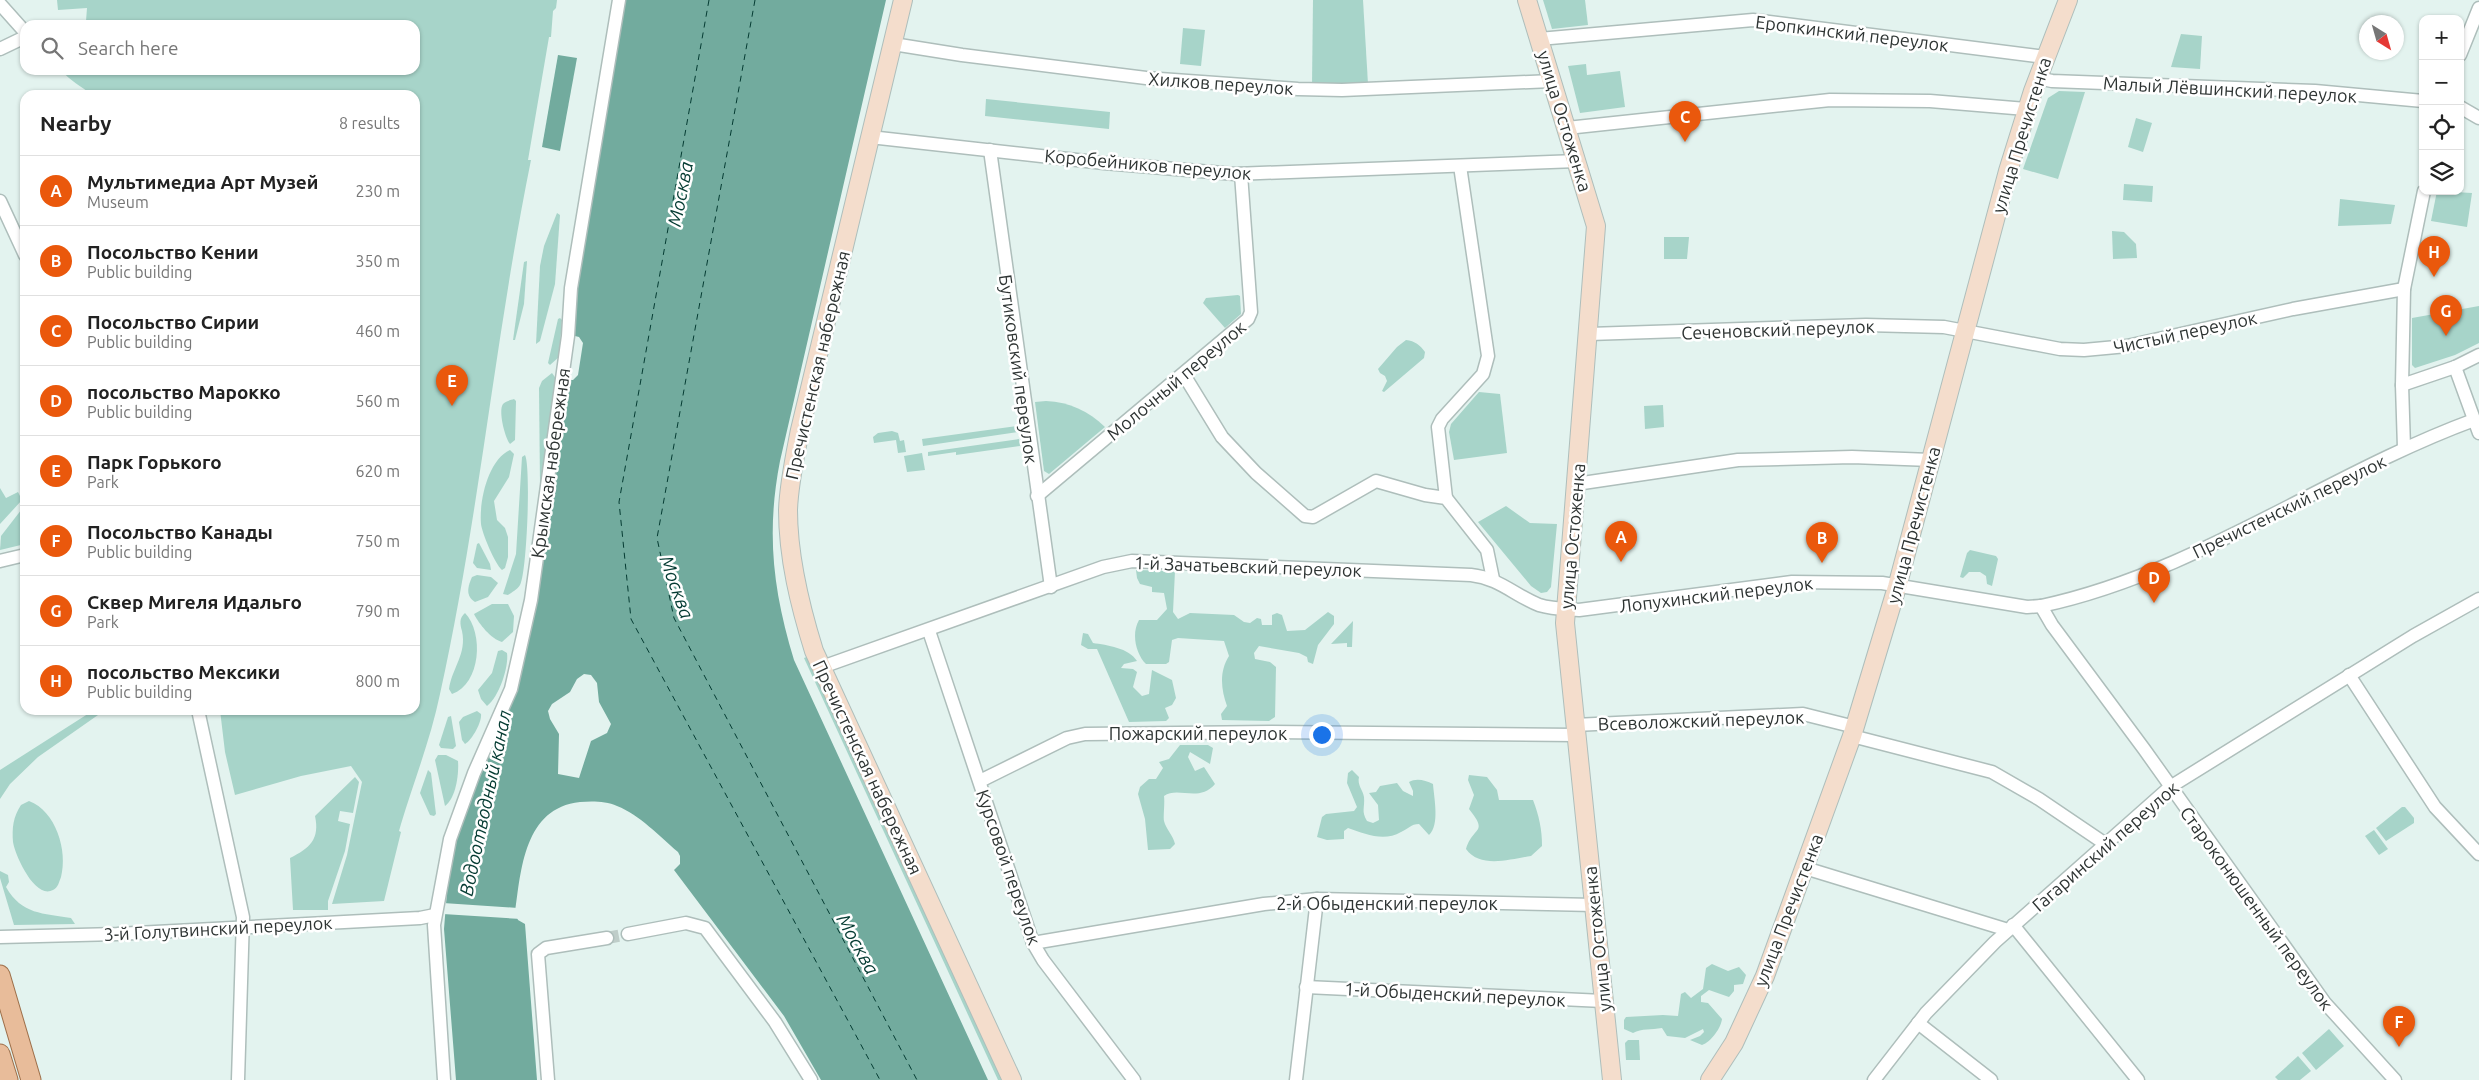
<!DOCTYPE html>
<meta charset="utf-8">
<style>
:root{--surface:#fff;--page:#f6f6f6;--text:#222;--muted:#767676;--line:#e0e0e0;--accent:#ea580c}
body{margin:0;font-family:Ubuntu,sans-serif;background:var(--page);color:var(--text)}
.controls{position:absolute;right:15px;top:15px;display:grid;overflow:hidden;border-radius:10px;box-shadow:0 1px 4px #0004}
.controls button{width:45px;height:45px;display:grid;place-items:center;padding:0;border:0;border-bottom:1px solid var(--line);background:var(--surface);color:var(--text);font:25px sans-serif}
.compass{position:absolute;left:2359px;top:15px;width:45px;height:45px;border-radius:50%;background:var(--surface);box-shadow:0 1px 4px #0004;rotate:143deg}
.you{position:absolute;left:1321px;top:734px;width:18px;height:18px;margin:-12px;border:4px solid #fff;border-radius:50%;background:#1a73e8;box-shadow:0 0 0 8px #1a73e833}
.badge{display:grid;place-items:center;width:32px;height:32px;border-radius:50%;background:var(--accent);color:#fff;font-size:16px;font-weight:700}
.pin{position:absolute;translate:-50% -41px;filter:drop-shadow(0 1px 2px #0008)}
.pin::after{content:'';position:absolute;top:26px;width:18px;height:15px;background:inherit;clip-path:polygon(0 0,100% 0,50% 100%)}
.list{margin:0;padding:0;list-style:none}
h2{display:flex;justify-content:space-between;align-items:center;height:65px;margin:0;padding:0 20px;font-size:21px}
h2 small{font-size:16px;font-weight:400;color:var(--muted)}
.list li{display:grid;grid-template-columns:32px 1fr auto;gap:15px;align-items:center;box-sizing:border-box;height:70px;padding:0 20px;border-top:1px solid var(--line)}
.list b{display:block;font-size:19px;white-space:nowrap}
.list p{margin:0;font-size:16px;white-space:nowrap;color:var(--muted)}
.list em{font-size:16px;font-style:normal;color:var(--muted)}
.icon{flex:none;width:28px;height:28px;fill:none;stroke:currentColor;stroke-width:2;stroke-linecap:round;stroke-linejoin:round}
.map{position:relative;flex:none;width:2479px;height:1080px;overflow:hidden}
.search{position:absolute;background:var(--surface);box-shadow:0 1px 4px #0004;left:20px;top:20px;width:400px;height:55px;display:flex;align-items:center;gap:12px;box-sizing:border-box;padding:0 18px;border-radius:15px;color:var(--muted);font-size:19px}
.panel{position:absolute;background:var(--surface);box-shadow:0 1px 4px #0004;left:20px;top:90px;width:400px;height:625px;border-radius:15px}
.map>svg:first-child{display:block}
.green{fill:#a7d4c9}
.water{fill:#72ab9e;fill-rule:evenodd}
.pier{fill:#e3f3ef}
.lines{fill:none;stroke-linecap:round;stroke-linejoin:round}
.ferry{stroke:#043b32;stroke-width:1;stroke-dasharray:6 5;stroke-linecap:butt}
.street-tunnel{stroke:#bfcdc9;stroke-width:12;stroke-dasharray:12 6;stroke-linecap:butt}
.street-casing{stroke:#aebebb;stroke-width:15}
.secondary-casing{stroke:#aebebb;stroke-width:20}
.primary-casing{stroke:#9d6f4a;stroke-width:21}
.street{stroke:#fff;stroke-width:12}
.secondary{stroke:#f4ddcc;stroke-width:18}
.primary{stroke:#e8bc9a;stroke-width:19}
.labels{text-anchor:middle;dominant-baseline:central;stroke-width:5;stroke-linejoin:round;paint-order:stroke}
.street-label{font-size:18px;fill:#2e3433;stroke:#fff}
.water-label{font-size:19px;font-style:italic;fill:#043b32;stroke:#fff}
</style>
<div class="map">
<svg width="2479" height="1080" viewBox="0 0 2479 1080">
<rect width="100%" height="100%" fill="#e3f3ef"/>
<g class="green">
<path d="M57,0H557L556,8L553,11L551,37H549L528,160H531C495,337 479,518 440,694C431,738 414,781 401,824L399,831L401,832L384,901L332,904L347,855L362,782L351,766L301,776L235,795L225,752L220,710H415V95H92C81,86 70,81 61,70H415V25H77L86,21L87,8L58,10Z"/>
<polygon points="1313,0 1363,0 1368,84 1312,85"/>
<polygon points="1543,0 1585,0 1588,25 1552,29"/>
<polygon points="1183,28 1205,30 1201,66 1180,64"/>
<polygon points="2181,34 2202,36 2200,69 2171,67"/>
<polygon points="1586,64 1587,75 1620,71 1625,107 1580,113 1568,66"/>
<polygon points="2059,91 2085,92 2058,179 2023,169 2048,98"/>
<polygon points="986,99 1110,112 1109,129 985,116"/>
<polygon points="2136,118 2152,123 2143,152 2128,147"/>
<polygon points="2124,184 2153,186 2152,202 2123,200"/>
<polygon points="2437,191 2472,193 2467,227 2431,221"/>
<polygon points="2340,199 2395,205 2391,224 2338,226"/>
<polygon points="557,213 560,215 555,284 540,341 536,344 540,266 544,246"/>
<polygon points="2112,231 2124,232 2136,244 2137,258 2113,259"/>
<polygon points="1664,237 1689,237 1687,259 1664,259"/>
<polygon points="527,261 524,304 515,340 513,340 524,262"/>
<polygon points="1238,295 1240,296 1241,314 1225,328 1203,303 1206,298"/>
<polygon points="2479,306 2479,343 2455,355 2415,368 2412,365 2412,318"/>
<polygon points="560,318 562,320 559,357 550,365 548,363 558,319"/>
<path d="M1406,340C1415,341 1420,345 1425,352L1424,358L1384,392L1382,391L1387,381L1385,376L1380,373L1378,369L1397,347Z"/>
<polygon points="552,373 557,380 542,486 540,486 539,388 542,381"/>
<polygon points="1479,392 1500,394 1507,453 1454,460 1449,432 1451,424"/>
<path d="M514,399L516,401L515,440L510,444C505,438 498,411 503,404C506,401 511,400 514,399Z"/>
<path d="M1046,401C1070,402 1088,411 1105,427L1049,474L1044,471L1035,402Z"/>
<polygon points="1663,405 1664,427 1645,429 1644,406"/>
<polygon points="1017,426 1018,432 923,446 922,439"/>
<polygon points="892,431 898,433 900,441 904,440 906,452 898,453 896,440 874,443 873,437 878,433"/>
<polygon points="1019,439 1020,446 956,455 956,452 928,456 928,452"/>
<path d="M510,450L514,454L509,477L494,501L497,520L505,528L508,537V557L505,568L502,570C495,564 482,533 481,524C479,501 488,460 510,450Z"/>
<polygon points="922,453 925,470 907,472 904,456"/>
<path d="M525,455C531,466 527,573 520,585C517,590 512,592 508,595L503,594L516,554L522,457Z"/>
<polygon points="0,488 6,498 18,492 22,500 0,524"/>
<polygon points="25,505 25,544 0,550 1,536"/>
<polygon points="1506,506 1530,523 1557,524 1551,587 1547,592 1541,593 1531,586 1478,522"/>
<polygon points="479,543 490,564 491,570 477,568 473,563 477,544"/>
<polygon points="1970,550 1996,556 1998,559 1992,586 1987,584 1986,576 1980,572 1969,572 1963,578 1960,577 1967,553"/>
<path d="M1136,570L1175,571L1173,612L1178,619L1190,613L1234,615L1244,622L1250,623L1257,618L1261,619L1262,625H1272V615L1277,613L1282,615L1287,631L1305,630L1328,612L1334,616V624L1318,645L1313,664L1308,662L1307,657L1299,653L1259,646L1254,653L1255,659L1270,662L1276,667L1275,717L1269,721L1222,720L1221,714L1227,706C1221,689 1219,672 1229,656L1224,641L1178,638L1172,640L1169,662L1166,664H1146C1136,654 1131,634 1139,620H1157L1167,609L1164,593L1152,592V587L1140,584L1137,578Z"/>
<path d="M477,575L491,577L498,583L488,597L475,602C465,596 468,586 472,577Z"/>
<path d="M492,604H508L514,616L513,632L502,642C491,639 479,624 474,614Z"/>
<path d="M465,613C484,633 481,684 452,694L449,689C452,668 467,654 462,631C460,624 459,618 465,613Z"/>
<polygon points="1353,621 1352,647 1347,647 1347,643 1331,644"/>
<path d="M1083,633L1088,634L1093,643C1107,645 1129,648 1137,661L1124,664L1121,668L1133,669L1137,672L1133,687L1142,696L1149,694L1152,670L1172,680L1176,698L1172,705L1165,708L1169,718L1166,721L1129,722L1097,649H1088L1081,645Z"/>
<path d="M502,650L507,653C509,667 499,697 487,706L481,699L478,690L492,673L498,651Z"/>
<polygon points="809,656 1003,1080 998,1080 815,682 804,658"/>
<polygon points="94,710 120,710 98,715 38,757 10,784 0,799 0,770"/>
<path d="M477,711L481,714C482,722 472,740 465,744L462,740L459,722L463,717Z"/>
<polygon points="451,716 456,746 453,749 441,748 439,745 448,717"/>
<path d="M1180,745H1208L1213,748L1210,764L1190,752L1188,757L1195,771L1204,767L1215,784C1199,803 1178,786 1164,796C1165,803 1163,817 1164,821C1166,829 1173,835 1175,844L1170,849L1148,850L1145,819L1138,794L1140,787L1149,779H1156L1163,768L1159,762L1169,759Z"/>
<path d="M438,755H446L458,761C459,774 456,798 445,806L435,760Z"/>
<polygon points="428,770 431,773 436,814 434,816 430,815 420,793"/>
<path d="M1352,770L1359,777C1357,785 1363,790 1364,797C1365,808 1361,811 1367,821L1373,823L1379,820L1378,805L1369,793L1376,792L1380,786L1397,783L1403,791L1413,796V791L1409,782C1416,778 1425,780 1433,784C1434,798 1440,825 1429,835L1419,824C1411,824 1408,829 1401,832C1384,842 1365,834 1348,828L1344,831V839L1327,840L1317,837L1322,817L1326,814L1354,811L1357,807L1347,783L1348,773Z"/>
<path d="M1469,775L1487,777L1497,790L1499,800H1533C1539,816 1542,829 1542,846L1531,856C1511,859 1480,869 1466,849C1473,826 1489,834 1469,809L1474,795L1468,780Z"/>
<path d="M355,777L359,782L353,813L340,811L338,821L350,824L345,851L328,901V910H293L290,858C310,848 320,839 315,816Z"/>
<path d="M29,801C56,811 68,851 61,877C59,882 58,888 53,890C35,900 15,855 13,842C12,828 13,817 21,805Z"/>
<polygon points="2402,807 2405,807 2414,818 2414,823 2386,841 2376,828"/>
<polygon points="2374,830 2388,849 2379,855 2365,836"/>
<path d="M0,871L8,875L9,882L6,887C22,915 43,913 71,918L75,924L14,925L0,878Z"/>
<path d="M1712,964L1728,971L1739,967L1746,975L1743,984L1734,985V991L1729,997L1709,990L1701,996V1002L1708,1003L1722,1019C1721,1028 1711,1042 1702,1045L1690,1040L1700,1036L1704,1032L1703,1029L1685,1038L1667,1036L1662,1028C1651,1030 1642,1028 1633,1033L1624,1029V1020L1626,1017L1663,1015L1678,1016L1681,994L1685,992L1691,998L1703,989L1706,968Z"/>
<polygon points="2329,1029 2344,1046 2316,1070 2302,1053"/>
<polygon points="1628,1040 1639,1040 1640,1060 1626,1060 1625,1043"/>
<polygon points="2298,1056 2311,1071 2300,1080 2278,1080 2275,1077"/>
</g>
<g class="water">
<path d="M624,0H886L780,461C766,533 773,591 794,660L988,1080H821L784,1016L674,870L680,864V856L678,852C659,836 640,815 617,806C606,801 592,801 580,802C524,808 521,870 515,913L518,920L525,924L537,1080H456L444,929L450,854L462,814L513,689L566,380H573L578,375L583,343L579,337L571,335L597,157ZM584,674L591,675L597,683L599,702L611,724L607,733L591,741L579,778L558,774L559,734L550,719L548,711L552,704L570,692L577,679Z"/>
<polygon points="558,55 577,58 560,151 542,147"/>
</g>
<polygon class="pier" points="443,903 518,908 521,919 443,914"/>
<g class="lines">
<g class="ferry">
<polyline points="709,0 619,502 631,619 880,1080"/>
<polyline points="755,0 657,538 674,618 917,1080"/>
</g>
<polyline class="street-tunnel" points="607,938 628,934"/>
<defs>
<g id="street">
<polyline points="0,4 25,32"/>
<polyline points="1539,39 1753,20 2045,57"/>
<polyline points="893,44 962,55 1146,78 1298,89 1342,90 1552,81"/>
<polyline points="0,49 25,37"/>
<polyline points="2460,55 2479,8"/>
<polyline points="2037,78 2052,81 2315,91 2423,101"/>
<polyline points="2460,107 2479,118"/>
<polyline points="1567,128 1830,100 1930,101 2026,109"/>
<polyline points="870,137 1104,163 1235,174 1577,161"/>
<polyline points="990,150 1051,587"/>
<polyline points="0,201 25,255"/>
<polyline points="1589,334 1866,325 1944,327 2060,349 2084,350 2127,346 2293,309 2404,289"/>
<polyline points="2455,367 2479,433"/>
<polyline points="1184,375 1222,437 1256,473 1305,516 1313,517 1376,481 1425,495 1446,498 1487,550 1493,579"/>
<polyline points="2402,385 2455,367 2479,355"/>
<polyline points="2404,448 2402,385 2404,289 2424,191"/>
<polyline points="1576,484 1738,460 1852,457 1931,460"/>
<polyline points="1037,496 1248,319 1251,312 1241,174"/>
<polyline points="1446,498 1438,427 1442,419 1483,374 1488,356 1460,166"/>
<polyline points="0,561 25,555"/>
<polyline points="2041,606 2052,625 2144,749 2325,1003 2395,1080"/>
<polyline points="929,631 1033,943 1043,960 1134,1080"/>
<path d="M822,667L1103,567L1132,561L1471,575C1499,578 1514,595 1539,605C1552,609 1565,609 1579,610L1792,582L1882,583L2027,607L2041,606C2196,573 2327,474 2474,420"/>
<polyline points="2349,675 2435,807 2479,854"/>
<polyline points="198,710 243,917 238,1080"/>
<polyline points="1575,725 1803,714 1855,727"/>
<polyline points="1852,736 1992,772 2039,799 2104,843"/>
<polyline points="980,781 1067,738 1085,734 1272,732 1576,735"/>
<polyline points="1805,868 2008,930"/>
<polyline points="2013,925 2138,1080"/>
<polyline points="628,934 686,923 705,928 775,1022 811,1080"/>
<polyline points="0,937 117,934 420,918 435,915"/>
<polyline points="1033,943 1264,904 1317,899 1594,905"/>
<polyline points="1306,987 1603,1001"/>
<polyline points="1918,1023 1991,1080"/>
<polyline points="444,1080 434,925 450,839 474,773 511,689 531,600 568,336 571,288 619,0"/>
<polyline points="548,1080 538,954 546,948 607,938"/>
<polyline points="1296,1080 1317,899"/>
<polyline points="1874,1080 1926,1013 1995,942 2170,787 2413,636 2479,599"/>
</g>
<g id="secondary">
<path d="M903,0L800,430C795,456 789,483 788,510C788,558 800,606 814,651L1012,1080"/>
<polyline points="1527,0 1596,226 1565,623 1612,1080"/>
<polyline points="1710,1080 1734,1043 1765,976 1852,736 1897,587 2008,171 2033,91 2068,0"/>
</g>
<g id="primary">
<polyline points="0,975 31,1080"/>
<polyline points="0,1054 8,1080"/>
</g>
</defs>
<use href="#street" class="street-casing"/>
<use href="#secondary" class="secondary-casing"/>
<use href="#primary" class="primary-casing"/>
<use href="#street" class="street"/>
<use href="#secondary" class="secondary"/>
<use href="#primary" class="primary"/>
</g>
<g class="labels">
<g class="street-label">
<text transform="translate(1852 33) rotate(7)">Еропкинский переулок</text>
<text transform="translate(1221 83) rotate(4)">Хилков переулок</text>
<text transform="translate(2230 89) rotate(3)">Малый Лёвшинский переулок</text>
<text transform="translate(1565 121) rotate(73)">улица Остоженка</text>
<text transform="translate(2021 135) rotate(-73)">улица Пречистенка</text>
<text transform="translate(1148 164) rotate(5)">Коробейников переулок</text>
<text transform="translate(1778 329) rotate(-2)">Сеченовский переулок</text>
<text transform="translate(2185 332) rotate(-12)">Чистый переулок</text>
<text transform="translate(817 365) rotate(-77)">Пречистенская набережная</text>
<text transform="translate(1019 369) rotate(82)">Бутиковский переулок</text>
<text transform="translate(1176 380) rotate(-40)">Молочный переулок</text>
<text transform="translate(550 463) rotate(-82)">Крымская набережная</text>
<text transform="translate(2289 506) rotate(-26)">Пречистенский переулок</text>
<text transform="translate(1913 525) rotate(-75)">улица Пречистенка</text>
<text transform="translate(1572 536) rotate(-85)">улица Остоженка</text>
<text transform="translate(1248 566) rotate(2)">1-й Зачатьевский переулок</text>
<text transform="translate(1716 594) rotate(-7)">Лопухинский переулок</text>
<text transform="translate(1701 720) rotate(-2)">Всеволожский переулок</text>
<text x="1198" y="733">Пожарский переулок</text>
<text transform="translate(868 767) rotate(65)">Пречистенская набережная</text>
<text transform="translate(2105 846) rotate(-41)">Гагаринский переулок</text>
<text transform="translate(1009 867) rotate(71)">Курсовой переулок</text>
<text x="1387" y="903">2-й Обыденский переулок</text>
<text transform="translate(2257 908) rotate(54)">Староконюшенный переулок</text>
<text transform="translate(1788 910) rotate(-69)">улица Пречистенка</text>
<text transform="translate(218 928) rotate(-3)">3-й Голутвинский переулок</text>
<text transform="translate(1597 939) rotate(-96)">улица Остоженка</text>
<text transform="translate(1455 994) rotate(3)">1-й Обыденский переулок</text>
</g>
<g class="water-label">
<text transform="translate(680 194) rotate(-79)">Москва</text>
<text transform="translate(677 587) rotate(70)">Москва</text>
<text transform="translate(485 803) rotate(-78)">Водоотводный канал</text>
<text transform="translate(858 944) rotate(61)">Москва</text>
</g>
</g>
</svg>
<div class="controls">
<button>+</button>
<button>−</button>
<button><svg class="icon" aria-label="locate" viewBox="0 0 24 24"><circle cx="12" cy="12" r="6"/><path d="M12 2v4M12 18v4M2 12h4M18 12h4"/></svg></button>
<button><svg class="icon" aria-label="layers" viewBox="0 0 24 24"><path d="M12 4l9 5-9 5-9-5zM3 14l9 5 9-5"/></svg></button>
</div>
<svg class="compass" viewBox="-18 -18 36 36"><path d="M0-13l5 13h-10z" fill="#e53935"/><path d="M0 13l5-13h-10z" fill="#767676"/></svg>
<div class="you"></div>
<div class="pin badge" style="left:1621px;top:562px">A</div>
<div class="pin badge" style="left:1822px;top:563px">B</div>
<div class="pin badge" style="left:1685px;top:142px">C</div>
<div class="pin badge" style="left:2154px;top:603px">D</div>
<div class="pin badge" style="left:452px;top:406px">E</div>
<div class="pin badge" style="left:2399px;top:1047px">F</div>
<div class="pin badge" style="left:2446px;top:336px">G</div>
<div class="pin badge" style="left:2434px;top:277px">H</div>
<div class="search"><svg class="icon" aria-label="search" viewBox="0 0 24 24"><circle cx="10" cy="10" r="6"/><path d="M15 15l6 6"/></svg>Search here</div>
<section class="panel">
<h2>Nearby<small>8 results</small></h2>
<ul class="list">
<li><span class="badge">A</span><div><b>Мультимедиа Арт Музей</b><p>Museum</p></div><em>230 m</em></li>
<li><span class="badge">B</span><div><b>Посольство Кении</b><p>Public building</p></div><em>350 m</em></li>
<li><span class="badge">C</span><div><b>Посольство Сирии</b><p>Public building</p></div><em>460 m</em></li>
<li><span class="badge">D</span><div><b>посольство Марокко</b><p>Public building</p></div><em>560 m</em></li>
<li><span class="badge">E</span><div><b>Парк Горького</b><p>Park</p></div><em>620 m</em></li>
<li><span class="badge">F</span><div><b>Посольство Канады</b><p>Public building</p></div><em>750 m</em></li>
<li><span class="badge">G</span><div><b>Сквер Мигеля Идальго</b><p>Park</p></div><em>790 m</em></li>
<li><span class="badge">H</span><div><b>посольство Мексики</b><p>Public building</p></div><em>800 m</em></li>
</ul>
</section>
</div>
